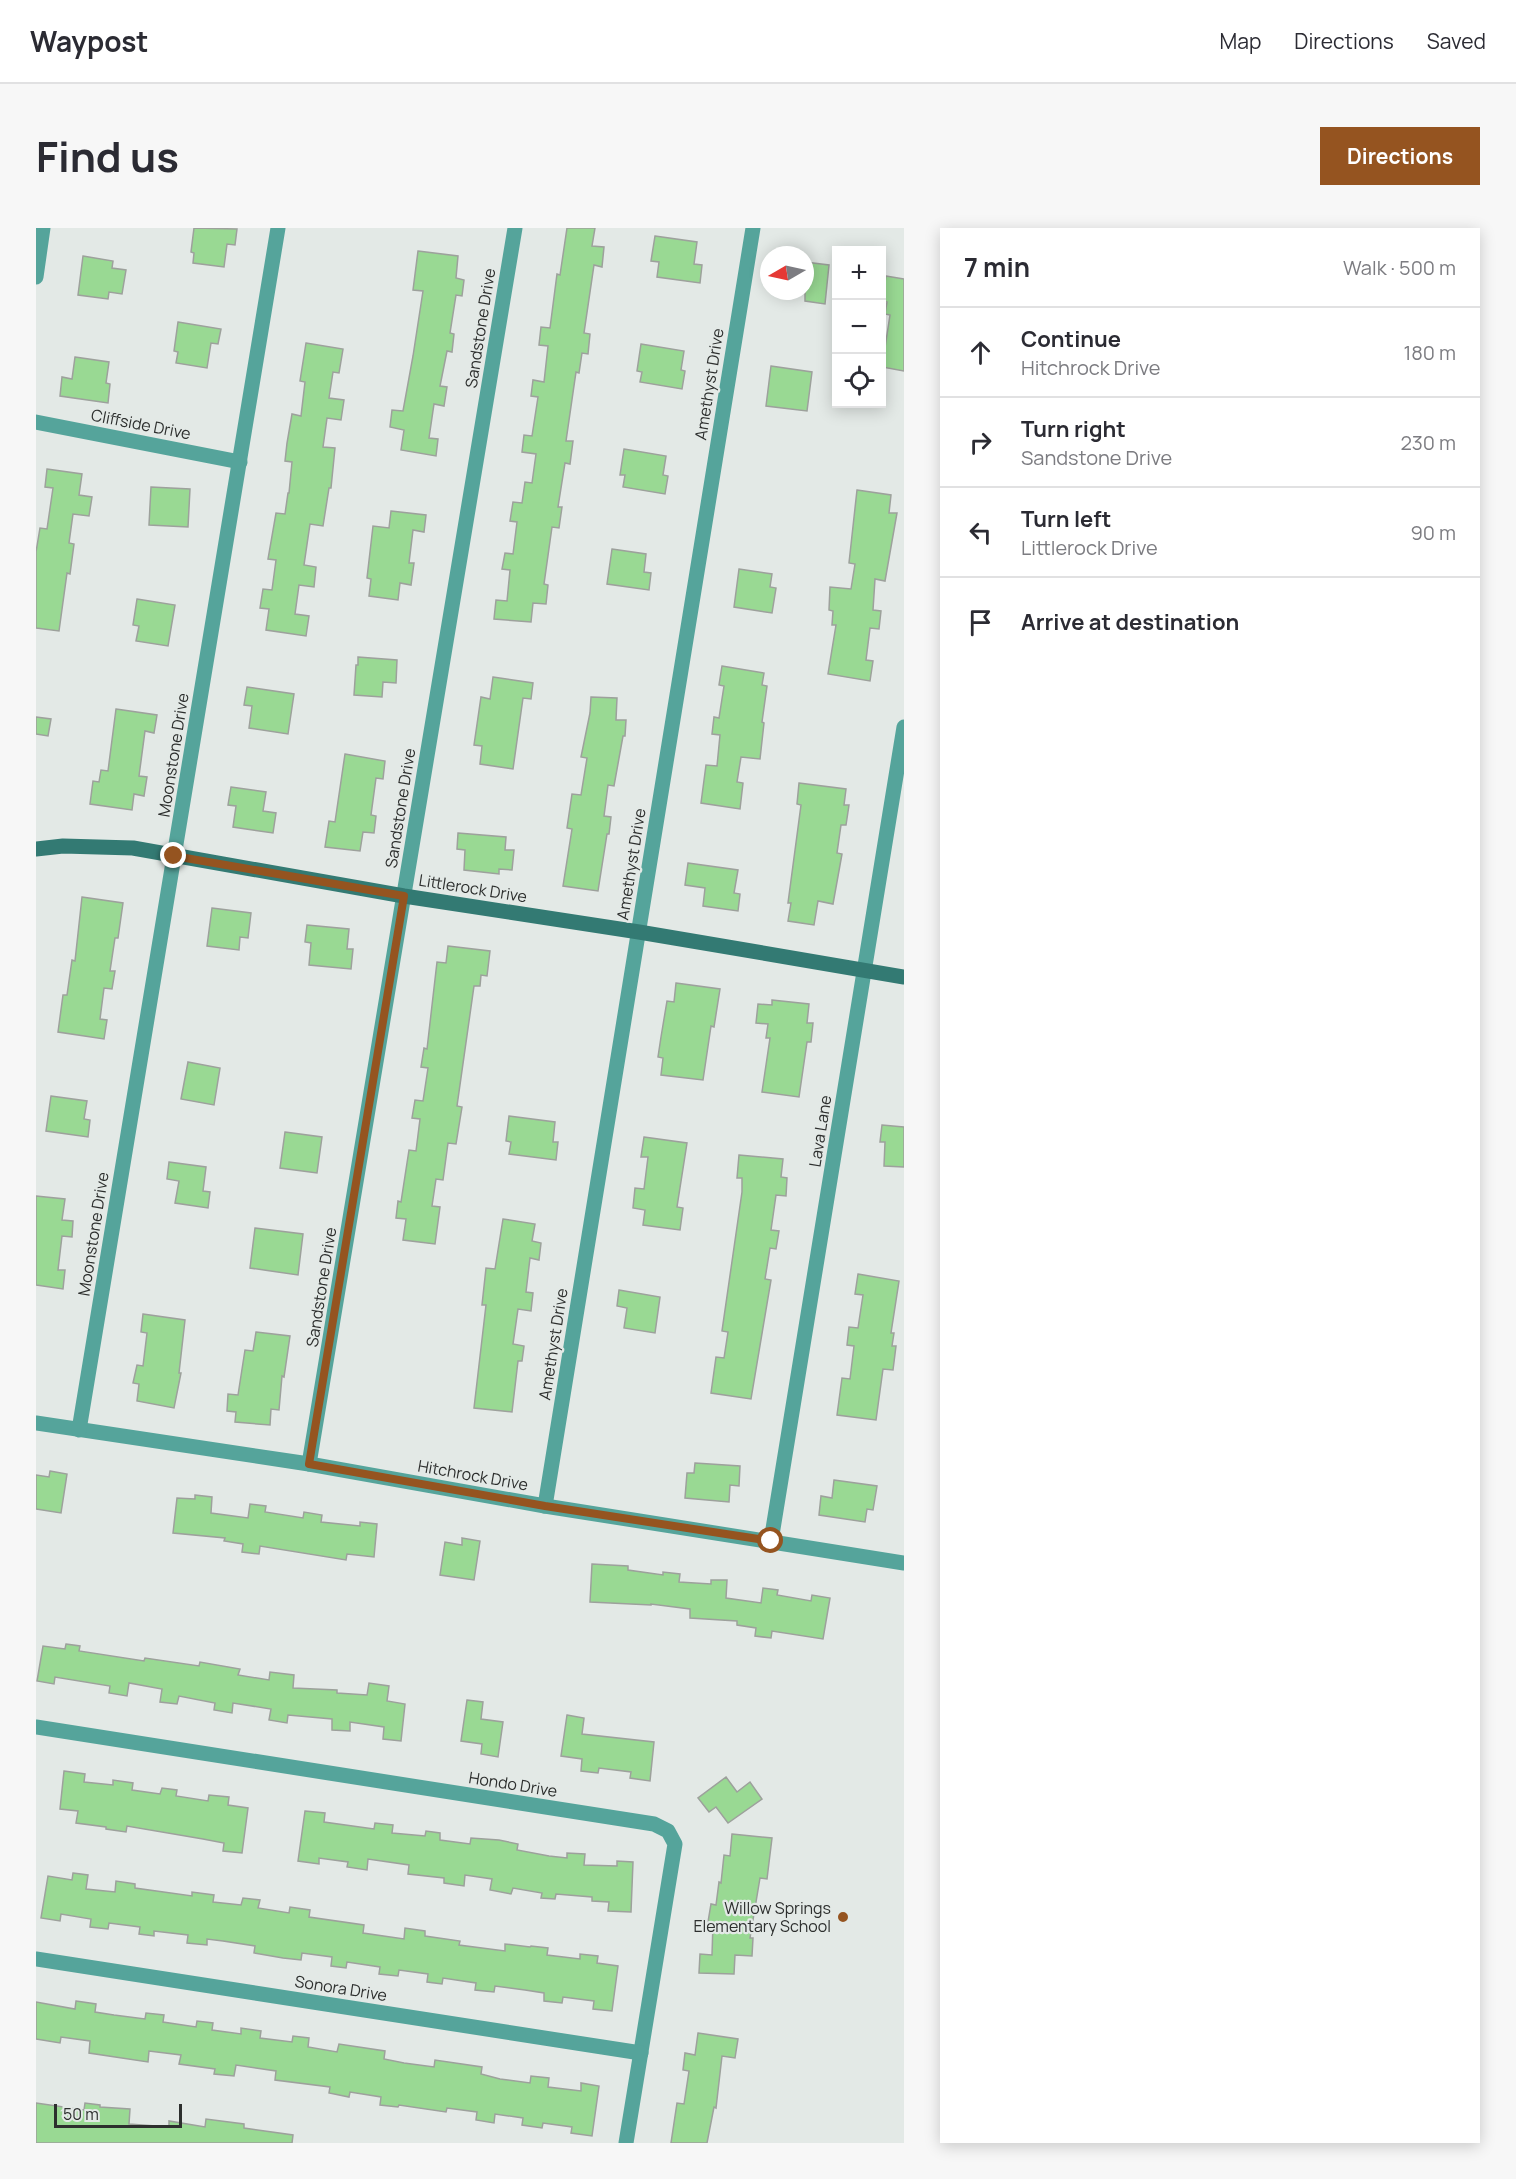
<!DOCTYPE html>
<meta charset="utf-8">
<style>
:root{--surface:#fff;--page:#f7f7f7;--text:#2b2b33;--muted:#7c7c81;--line:#e1e1e2;--accent:#955420}
body{margin:0;font-family:Manrope,sans-serif;background:var(--page);color:var(--text)}
.controls{position:absolute;right:18px;top:18px;display:grid;overflow:hidden;border-radius:0px;box-shadow:0 3px 15px #0003}
.controls button{width:54px;height:54px;display:grid;place-items:center;padding:0;border:0;border-bottom:2px solid var(--line);background:var(--surface);color:var(--text);font:30px sans-serif}
.compass{position:absolute;left:724px;top:18px;width:54px;height:54px;border-radius:50%;background:var(--surface);box-shadow:0 3px 15px #0003;rotate:261deg}
.scale{position:absolute;left:18px;bottom:15px;width:128px;box-sizing:border-box;padding-left:6px;border:3px solid #2d2f2e;border-top:0;font-size:16px;line-height:21px;white-space:nowrap;color:#2d2f2e;-webkit-text-stroke:4px #e3e9e6;paint-order:stroke}
.stop{position:absolute;width:18px;height:18px;margin:-14px;border:4px solid #955420;border-radius:50%;background:#fff}
.stop.end{background:#955420;border-color:#fff;box-shadow:0 2px 6px #0008}
.list{margin:0;padding:0;list-style:none}
h2{display:flex;justify-content:space-between;align-items:center;height:78px;margin:0;padding:0 24px;font-size:26px}
h2 small{font-size:20px;font-weight:400;color:var(--muted)}
.list li{display:grid;grid-template-columns:39px 1fr auto;gap:18px;align-items:center;box-sizing:border-box;height:90px;padding:0 24px;border-top:2px solid var(--line)}
.list b{display:block;font-size:22px;white-space:nowrap}
.list p{margin:0;font-size:20px;white-space:nowrap;color:var(--muted)}
.list em{font-size:20px;font-style:normal;color:var(--muted)}
.icon{flex:none;width:33px;height:33px;fill:none;stroke:currentColor;stroke-width:2;stroke-linecap:round;stroke-linejoin:round}
.map{position:relative;flex:none;width:868px;height:1915px;overflow:hidden;border-radius:0px}
header{display:flex;align-items:center;gap:36px;box-sizing:border-box;height:84px;padding:0 30px;background:var(--surface);border-bottom:2px solid var(--line)}
header strong{font-size:28px}
nav{display:flex;gap:33px;margin-inline-start:auto;font-size:21px}
.intro{display:flex;align-items:center;justify-content:space-between;box-sizing:border-box;height:144px;padding:0 36px}
h1{margin:0;font-size:42px}
.button{padding:15px 27px;border-radius:0px;background:var(--accent);color:#fff;font-size:21px;font-weight:700}
main{display:flex;gap:36px;padding:0 36px}
aside{flex:1;background:var(--surface);border-radius:0px;box-shadow:0 3px 15px #0003}
.map>svg:first-child{display:block}
.building{fill:#99d993;stroke:#9da19c;stroke-width:1.5}
.lines{fill:none;stroke-linecap:round;stroke-linejoin:round}
.street{stroke:#55a49b;stroke-width:15}
.secondary{stroke:#337a73;stroke-width:15}
.route{stroke:#955420;stroke-width:8}
.poi-dot{fill:#955420;stroke:#e3e9e6;stroke-width:2}
.labels{text-anchor:middle;dominant-baseline:central;stroke-width:4.5;stroke-linejoin:round;paint-order:stroke}
.street-label{font-size:16px;fill:#2d2f2e;stroke:#e3e9e6}
.poi-label{font-size:16px;fill:#2d2f2e;stroke:#e3e9e6;text-anchor:end}
</style>
<header>
<strong>Waypost</strong>
<nav><a>Map</a><a>Directions</a><a>Saved</a></nav>
</header>
<div class="intro"><h1>Find us</h1><a class="button">Directions</a></div>
<main>
<div class="map">
<svg width="868" height="1915" viewBox="0 0 868 1915">
<rect width="100%" height="100%" fill="#e3e9e6"/>
<g class="building">
<polygon points="158,0 201,1 199,17 191,16 188,39 157,35 158,25 155,24"/>
<polygon points="531,0 559,0 556,18 568,19 566,39 558,37 548,105 554,106 552,126 546,125 543,145 540,144 530,213 537,213 534,236 529,235 522,279 526,279 523,300 516,299 508,356 512,357 510,376 497,375 495,394 458,391 460,372 471,373 474,342 466,341 469,325 477,326 481,294 474,293 477,274 486,275 489,254 496,255 500,226 486,224 488,207 496,208 502,169 495,168 497,152 508,154 512,118 503,117 505,99 514,100 521,46 524,47"/>
<polygon points="619,8 661,14 658,36 666,37 664,55 621,49 623,34 615,33"/>
<polygon points="382,23 422,28 420,50 428,52 426,68 420,67 414,105 418,106 416,124 411,123 404,158 411,159 408,178 398,176 393,210 402,211 400,228 365,222 368,202 354,199 356,182 367,183 377,128 387,63 377,62"/>
<polygon points="47,28 77,33 76,40 90,42 86,66 73,64 72,71 42,67"/>
<polygon points="769,34 793,37 789,76 769,73"/>
<polygon points="850,48 868,51 868,143 846,139 854,87 849,86 851,74 846,73"/>
<polygon points="142,94 185,101 182,116 175,115 171,140 140,135 142,124 138,123"/>
<polygon points="270,115 307,121 303,145 297,144 293,170 308,172 305,192 291,190 287,219 299,220 295,260 293,260 287,298 274,296 268,337 280,339 278,359 263,357 259,386 273,388 270,408 230,402 233,381 224,380 227,361 236,362 240,332 232,331 240,285 249,286 252,265 253,265 256,234 249,233 251,215 256,186 265,188 269,154 264,153"/>
<polygon points="605,116 648,123 645,142 649,143 646,161 604,154 606,144 601,143"/>
<polygon points="39,129 73,134 70,155 74,156 72,175 24,168 26,149 36,151"/>
<polygon points="735,138 776,144 771,183 730,178"/>
<polygon points="588,221 630,228 627,247 632,248 629,266 587,259 589,247 584,247"/>
<polygon points="11,241 46,246 43,267 56,269 53,288 37,286 33,315 38,316 34,346 31,345 23,403 0,400 0,324 4,300 11,301 17,260 9,259"/>
<polygon points="115,259 154,261 152,299 113,297"/>
<polygon points="821,262 855,267 853,285 861,285 849,353 839,351 837,382 845,383 843,401 834,400 830,432 837,433 834,453 792,446 800,397 796,397 797,383 793,382 794,359 815,361 819,336 813,335"/>
<polygon points="355,283 390,287 388,304 377,302 373,335 378,335 375,357 364,355 362,372 333,368 335,351 331,350 337,298 353,300"/>
<polygon points="576,321 610,326 608,344 615,345 613,362 571,356"/>
<polygon points="703,341 736,346 734,359 740,360 736,385 698,379"/>
<polygon points="101,371 139,377 132,418 100,413 103,398 97,397"/>
<polygon points="322,429 361,432 360,455 347,454 346,469 318,467 320,437 322,437"/>
<polygon points="686,438 728,445 726,457 731,458 726,494 728,495 724,531 705,529 701,554 707,555 704,581 665,575 670,537 681,538 684,507 676,506 678,489 683,490 688,458 683,457"/>
<polygon points="457,449 497,455 495,471 487,470 477,541 444,536 446,518 438,517 445,469 454,471"/>
<polygon points="211,459 258,466 252,506 213,500 216,478 208,477"/>
<polygon points="555,469 581,470 580,492 590,492 589,508 587,508 578,558 572,557 568,588 575,589 573,606 571,606 562,663 527,658 536,601 531,600 536,566 545,567 551,530 545,529 554,485"/>
<polygon points="80,481 121,487 118,505 109,503 103,548 111,549 108,568 98,566 96,582 54,576 57,553 63,554 65,542 72,543"/>
<polygon points="0,489 15,491 12,508 0,506"/>
<polygon points="309,526 349,533 347,551 340,550 335,587 340,588 338,605 327,604 324,623 289,619 293,593 299,594"/>
<polygon points="763,555 810,561 808,577 813,577 810,597 805,597 801,625 806,626 797,676 782,673 778,697 752,693 755,675 752,675 765,577 761,576"/>
<polygon points="195,559 230,564 227,583 240,585 237,605 197,599 200,578 192,577"/>
<polygon points="422,605 470,609 469,622 478,622 476,642 463,641 463,646 428,642 429,622 421,621"/>
<polygon points="652,635 702,642 698,665 704,666 702,683 667,678 669,660 649,657"/>
<polygon points="46,669 87,675 82,710 79,710 74,743 79,743 76,761 68,760 64,791 71,792 68,811 22,804 27,767 31,767 36,732 39,733"/>
<polygon points="176,680 215,685 212,710 204,709 203,722 171,718"/>
<polygon points="271,697 313,701 311,721 317,721 315,741 273,737 275,715 269,714"/>
<polygon points="412,718 454,723 451,748 445,747 444,758 438,758 421,878 426,879 420,916 412,915 407,952 400,951 396,978 404,979 399,1016 367,1012 370,991 360,990 362,973 365,974 373,922 380,923 384,891 376,890 379,872 387,873 392,840 385,839 388,820 391,821 401,734 410,735"/>
<polygon points="640,755 684,761 678,799 675,798 667,852 625,847 627,830 622,829 625,809 631,773 638,774"/>
<polygon points="736,772 773,776 771,795 777,795 775,814 771,814 763,869 726,864 734,810 730,810 732,796 720,795 722,776 736,777"/>
<polygon points="152,834 184,840 178,877 145,871"/>
<polygon points="15,868 51,873 48,891 54,892 52,909 10,903"/>
<polygon points="473,888 519,894 517,914 522,914 520,932 473,926 475,914 470,913"/>
<polygon points="846,897 868,899 868,939 848,938 849,914 844,914"/>
<polygon points="249,904 286,909 281,945 244,940"/>
<polygon points="608,909 651,915 641,979 647,980 644,1002 607,997 609,982 597,980 599,960 608,961 612,929 605,929"/>
<polygon points="703,927 747,931 745,949 751,950 750,968 740,967 735,1002 743,1003 740,1021 734,1020 729,1051 735,1052 715,1171 675,1165 680,1129 688,1130 692,1104 686,1103 706,964 706,950 701,950"/>
<polygon points="133,934 170,939 167,963 174,964 172,980 139,975 143,953 131,951"/>
<polygon points="0,968 29,971 26,992 37,993 36,1009 26,1008 22,1042 29,1042 27,1061 0,1057"/>
<polygon points="467,991 499,996 496,1013 505,1015 503,1032 494,1030 490,1064 497,1065 495,1083 482,1081 477,1116 488,1118 486,1133 482,1133 476,1184 438,1180 450,1077 446,1077 450,1040 459,1041"/>
<polygon points="219,1000 267,1006 262,1047 214,1040"/>
<polygon points="822,1046 863,1053 855,1105 858,1105 856,1118 860,1118 857,1142 847,1141 840,1192 801,1187 806,1150 814,1151 818,1118 811,1117 813,1099 822,1100 827,1067 819,1066"/>
<polygon points="583,1062 624,1069 619,1105 588,1100 591,1080 581,1078"/>
<polygon points="107,1086 149,1092 143,1145 145,1145 138,1180 101,1173 103,1156 97,1155 101,1137 107,1138 111,1105 105,1104"/>
<polygon points="220,1104 254,1108 248,1149 246,1148 243,1182 235,1181 234,1197 199,1194 200,1184 191,1183 192,1166 202,1167 209,1122 217,1123"/>
<polygon points="659,1235 704,1238 703,1258 694,1257 693,1274 649,1270 651,1245 658,1245"/>
<polygon points="14,1243 31,1246 25,1285 0,1281 0,1247 13,1249"/>
<polygon points="798,1252 841,1258 837,1282 831,1281 829,1294 783,1287 785,1268 796,1270"/>
<polygon points="159,1267 176,1269 175,1285 212,1290 214,1276 230,1278 229,1284 267,1290 268,1284 286,1287 285,1294 324,1298 324,1294 341,1296 338,1329 311,1326 310,1332 224,1318 223,1326 206,1324 207,1316 188,1313 189,1310 137,1305 141,1270 159,1271"/>
<polygon points="426,1310 444,1313 438,1352 404,1347 409,1314 426,1317"/>
<polygon points="556,1336 592,1338 592,1342 627,1347 627,1344 644,1346 643,1354 675,1356 675,1352 691,1352 690,1370 725,1375 727,1360 742,1362 741,1367 775,1373 776,1367 794,1370 787,1411 736,1403 735,1410 719,1408 720,1400 701,1397 701,1393 654,1390 654,1381 615,1376 615,1377 554,1374"/>
<polygon points="30,1416 44,1418 43,1423 108,1433 109,1430 163,1438 164,1434 204,1441 202,1447 233,1452 234,1444 258,1447 257,1460 301,1462 301,1465 331,1467 333,1455 353,1458 351,1473 369,1476 365,1513 347,1511 348,1499 314,1494 314,1503 296,1502 296,1491 252,1487 251,1495 233,1492 235,1481 197,1475 196,1485 178,1482 179,1475 143,1468 141,1476 124,1474 126,1461 93,1455 91,1468 73,1465 74,1458 19,1449 18,1456 1,1453 7,1418 29,1421"/>
<polygon points="431,1472 447,1474 445,1491 467,1494 462,1529 445,1526 446,1516 425,1513"/>
<polygon points="531,1487 548,1490 546,1506 618,1514 614,1553 594,1550 595,1544 563,1540 562,1545 545,1543 546,1531 525,1528"/>
<polygon points="28,1543 49,1546 48,1554 77,1557 77,1552 97,1555 96,1562 124,1566 126,1560 141,1562 140,1568 172,1573 173,1567 193,1569 192,1577 212,1580 206,1625 187,1623 188,1615 167,1611 91,1598 90,1604 70,1601 70,1599 40,1595 42,1583 24,1581"/>
<polygon points="690,1549 701,1564 714,1554 726,1571 692,1595 680,1579 673,1584 662,1570"/>
<polygon points="269,1583 289,1585 288,1594 338,1601 339,1595 357,1597 356,1605 389,1608 390,1603 404,1605 404,1612 434,1616 435,1610 463,1612 482,1616 481,1622 513,1628 531,1630 531,1625 549,1626 548,1637 581,1638 581,1633 597,1634 595,1684 572,1683 573,1674 556,1673 556,1669 520,1666 519,1671 505,1670 506,1665 477,1660 475,1666 454,1662 456,1651 429,1647 428,1658 408,1655 408,1650 372,1646 373,1637 332,1631 331,1642 311,1639 312,1634 283,1630 283,1636 262,1633"/>
<polygon points="696,1606 736,1610 731,1651 724,1650 714,1710 717,1710 716,1728 699,1727 698,1746 663,1745 664,1726 676,1727 677,1695 672,1694 675,1676 680,1677 683,1654 685,1655 688,1627 694,1628"/>
<polygon points="37,1645 52,1647 50,1661 79,1664 80,1653 99,1656 99,1660 156,1668 156,1664 178,1667 177,1674 205,1677 207,1670 224,1672 222,1680 253,1685 254,1679 274,1682 273,1689 328,1697 327,1705 368,1711 369,1700 389,1703 389,1708 424,1713 423,1717 469,1723 469,1716 494,1719 495,1718 512,1720 511,1727 544,1731 544,1726 562,1728 561,1735 582,1738 576,1783 557,1781 558,1773 527,1769 526,1775 508,1773 508,1765 489,1762 459,1758 458,1764 439,1762 440,1755 407,1750 406,1756 391,1754 392,1746 363,1742 362,1748 343,1746 344,1739 311,1734 310,1740 295,1738 296,1729 266,1725 265,1732 247,1730 218,1725 219,1718 187,1713 171,1711 171,1717 151,1715 152,1707 118,1703 118,1708 103,1706 104,1699 73,1695 72,1701 54,1699 55,1691 25,1686 24,1693 5,1690 12,1648 36,1652"/>
<polygon points="40,1773 60,1776 59,1784 78,1787 109,1791 110,1785 128,1787 127,1794 160,1799 161,1793 177,1795 176,1802 205,1806 205,1800 225,1803 224,1810 256,1814 257,1808 273,1810 272,1819 301,1824 303,1816 349,1823 348,1831 368,1835 398,1839 399,1832 446,1839 445,1846 464,1851 494,1855 495,1848 513,1850 512,1859 545,1863 545,1855 563,1858 556,1908 535,1905 536,1899 507,1895 506,1900 486,1897 487,1890 459,1886 458,1895 440,1892 441,1884 411,1880 410,1884 363,1877 362,1879 344,1877 345,1869 314,1864 313,1869 293,1865 294,1859 239,1852 240,1843 200,1837 198,1848 178,1846 179,1841 143,1836 145,1827 113,1823 112,1834 53,1825 54,1813 25,1809 24,1815 0,1811 0,1774 39,1781"/>
<polygon points="662,1805 702,1811 699,1830 686,1828 680,1880 678,1879 671,1915 635,1915 641,1875 648,1876 653,1843 647,1842 649,1825 659,1827"/>
<polygon points="0,1875 48,1882 49,1875 64,1877 64,1879 94,1881 93,1896 133,1899 133,1893 169,1899 170,1891 208,1896 208,1900 257,1907 256,1915 0,1915"/>
</g>
<g class="lines">
<g class="street">
<polyline points="0,49 7,0"/>
<polyline points="0,194 204,234"/>
<polyline points="0,1195 273,1236 509,1278 868,1335"/>
<polyline points="43,1202 242,0"/>
<polyline points="273,1236 479,0"/>
<polyline points="509,1278 717,0"/>
<polyline points="735,1313 868,499"/>
<polyline points="0,1499 618,1596 632,1603 639,1616 590,1915"/>
<polyline points="0,1731 605,1825"/>
</g>
<polyline class="secondary" points="0,621 27,618 97,620 368,668 603,704 868,749"/>
</g>
<g class="lines">
<polyline class="route" points="138,628 368,668 273,1236 509,1278 735,1313"/>
</g>
<circle class="poi-dot" cx="807" cy="1689" r="6"/>
<g class="labels">
<g class="street-label">
<text transform="translate(444 100) rotate(-81)">Sandstone Drive</text>
<text transform="translate(673 156) rotate(-81)">Amethyst Drive</text>
<text transform="translate(105 196) rotate(11)">Cliffside Drive</text>
<text transform="translate(137 527) rotate(-81)">Moonstone Drive</text>
<text transform="translate(364 580) rotate(-81)">Sandstone Drive</text>
<text transform="translate(595 636) rotate(-81)">Amethyst Drive</text>
<text transform="translate(437 660) rotate(9)">Littlerock Drive</text>
<text transform="translate(784 903) rotate(-81)">Lava Lane</text>
<text transform="translate(57 1006) rotate(-81)">Moonstone Drive</text>
<text transform="translate(285 1059) rotate(-81)">Sandstone Drive</text>
<text transform="translate(517 1116) rotate(-81)">Amethyst Drive</text>
<text transform="translate(437 1247) rotate(10)">Hitchrock Drive</text>
<text transform="translate(477 1556) rotate(9)">Hondo Drive</text>
<text transform="translate(305 1760) rotate(9)">Sonora Drive</text>
</g>
<g class="poi-label">
<text x="795" y="1680">Willow Springs<tspan x="795" dy="18">Elementary School</tspan></text>
</g>
</g>
</svg>
<div class="controls">
<button>+</button>
<button>−</button>
<button><svg class="icon" aria-label="locate" viewBox="0 0 24 24"><circle cx="12" cy="12" r="6"/><path d="M12 2v4M12 18v4M2 12h4M18 12h4"/></svg></button>
</div>
<svg class="compass" viewBox="-18 -18 36 36"><path d="M0-13l5 13h-10z" fill="#e53935"/><path d="M0 13l5-13h-10z" fill="#7c7c81"/></svg>
<div class="scale">50 m</div>
<div class="stop" style="left:735px;top:1313px"></div>
<div class="stop end" style="left:138px;top:628px"></div>
</div>
<aside>
<h2>7 min<small>Walk · 500 m</small></h2>
<ul class="list">
<li><svg class="icon" aria-label="ahead" viewBox="0 0 24 24"><path d="M12 20V5M6 11l6-6 6 6"/></svg><div><b>Continue</b><p>Hitchrock Drive</p></div><em>180 m</em></li>
<li><svg class="icon" aria-label="right" viewBox="0 0 24 24"><path d="M7 20v-9h11M14 6l5 5-5 5"/></svg><div><b>Turn right</b><p>Sandstone Drive</p></div><em>230 m</em></li>
<li><svg class="icon" aria-label="left" viewBox="0 0 24 24"><path d="M17 20v-9H6M10 6l-5 5 5 5"/></svg><div><b>Turn left</b><p>Littlerock Drive</p></div><em>90 m</em></li>
<li><svg class="icon" aria-label="arrive" viewBox="0 0 24 24"><path d="M6 21V4h12l-3 4 3 4H6"/></svg><div><b>Arrive at destination</b></div></li>
</ul>
</aside>
</main>
